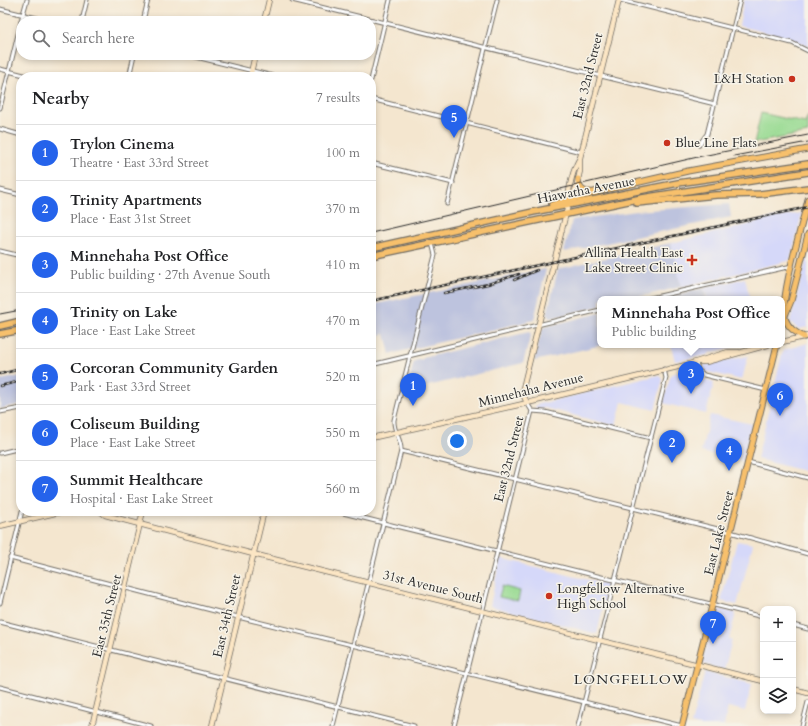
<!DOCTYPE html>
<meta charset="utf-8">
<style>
:root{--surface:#fff;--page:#f2f2f2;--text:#202124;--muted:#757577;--line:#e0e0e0;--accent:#2563eb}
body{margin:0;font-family:Cardo,serif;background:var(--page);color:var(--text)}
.controls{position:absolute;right:12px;bottom:12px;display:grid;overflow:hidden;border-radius:8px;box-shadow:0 2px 6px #0003}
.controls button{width:36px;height:36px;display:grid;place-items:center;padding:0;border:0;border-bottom:1px solid var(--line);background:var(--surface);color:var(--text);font:20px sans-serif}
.you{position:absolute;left:457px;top:441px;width:14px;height:14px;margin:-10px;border:3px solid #fff;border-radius:50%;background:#1a73e8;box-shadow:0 0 0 6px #1a73e833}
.badge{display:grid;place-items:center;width:26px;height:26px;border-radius:50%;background:var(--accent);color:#fff;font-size:13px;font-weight:700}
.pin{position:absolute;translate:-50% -33px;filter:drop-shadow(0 1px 2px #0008)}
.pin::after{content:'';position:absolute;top:21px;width:14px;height:12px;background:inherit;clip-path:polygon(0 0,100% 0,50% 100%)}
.popup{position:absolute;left:597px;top:296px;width:188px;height:52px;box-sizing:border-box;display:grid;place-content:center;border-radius:8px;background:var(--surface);filter:drop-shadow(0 1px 3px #0005);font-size:13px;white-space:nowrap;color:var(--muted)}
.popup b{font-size:15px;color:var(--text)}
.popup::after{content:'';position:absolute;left:50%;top:100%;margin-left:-8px;border:8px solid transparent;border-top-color:var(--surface)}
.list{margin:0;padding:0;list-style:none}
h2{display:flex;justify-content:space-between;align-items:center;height:52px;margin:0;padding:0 16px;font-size:17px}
h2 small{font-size:13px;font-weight:400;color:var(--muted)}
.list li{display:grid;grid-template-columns:26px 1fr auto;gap:12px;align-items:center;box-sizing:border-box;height:56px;padding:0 16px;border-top:1px solid var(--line)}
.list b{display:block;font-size:15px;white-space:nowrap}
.list p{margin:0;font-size:13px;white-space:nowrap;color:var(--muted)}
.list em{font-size:13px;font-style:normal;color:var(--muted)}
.icon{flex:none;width:22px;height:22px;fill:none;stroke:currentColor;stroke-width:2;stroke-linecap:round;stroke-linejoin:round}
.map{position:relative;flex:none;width:808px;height:726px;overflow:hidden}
.search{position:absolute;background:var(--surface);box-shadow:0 2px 6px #0003;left:16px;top:16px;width:360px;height:44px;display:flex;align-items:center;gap:10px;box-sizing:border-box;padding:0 14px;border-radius:16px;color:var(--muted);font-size:15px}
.panel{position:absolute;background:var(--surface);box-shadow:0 2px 6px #0003;left:16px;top:72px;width:360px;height:444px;border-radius:16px}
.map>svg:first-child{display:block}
.built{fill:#d5d8f9}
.industrial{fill:#bdc3de}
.green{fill:#97da91;stroke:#61825e}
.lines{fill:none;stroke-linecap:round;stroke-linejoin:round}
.street-casing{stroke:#716c64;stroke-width:5}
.secondary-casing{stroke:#716c64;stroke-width:6}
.primary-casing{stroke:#716c64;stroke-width:7}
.highway-casing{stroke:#716c64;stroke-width:8}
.street{stroke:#fff;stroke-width:3}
.secondary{stroke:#fce6c4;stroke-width:4.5}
.primary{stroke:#f7c06c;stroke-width:5}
.highway{stroke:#f7c06c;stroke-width:5.5}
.tram{stroke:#2b2b2b;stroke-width:1}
.rail-casing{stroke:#2b2b2b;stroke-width:2.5}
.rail{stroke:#f7f3e8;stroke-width:1;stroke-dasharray:3;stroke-linecap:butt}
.poi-dot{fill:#c8321e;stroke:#f7f3e8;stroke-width:1.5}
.labels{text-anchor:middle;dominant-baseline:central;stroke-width:3;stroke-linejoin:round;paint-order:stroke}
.street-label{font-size:13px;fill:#2b2b2b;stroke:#f7f3e8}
.poi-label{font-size:13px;fill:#2b2b2b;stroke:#f7f3e8;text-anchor:end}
.neighbourhood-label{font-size:14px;letter-spacing:1px;fill:#2b2b2b;stroke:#f7f3e8}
</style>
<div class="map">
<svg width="808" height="726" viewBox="0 0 808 726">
<rect width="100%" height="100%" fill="#f7f3e8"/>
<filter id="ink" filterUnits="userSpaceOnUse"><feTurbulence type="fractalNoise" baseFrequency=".025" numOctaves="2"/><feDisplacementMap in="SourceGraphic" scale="8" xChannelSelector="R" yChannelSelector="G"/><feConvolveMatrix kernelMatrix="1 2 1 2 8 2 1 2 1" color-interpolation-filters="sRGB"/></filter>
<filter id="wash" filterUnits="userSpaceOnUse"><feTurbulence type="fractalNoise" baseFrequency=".012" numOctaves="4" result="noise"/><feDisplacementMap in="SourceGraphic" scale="16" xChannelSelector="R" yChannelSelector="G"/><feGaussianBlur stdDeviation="0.9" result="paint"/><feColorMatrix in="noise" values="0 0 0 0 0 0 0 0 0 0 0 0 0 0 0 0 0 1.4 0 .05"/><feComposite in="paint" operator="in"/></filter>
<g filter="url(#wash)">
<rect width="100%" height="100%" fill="#f4e6cf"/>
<g class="built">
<polygon points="744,0 808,0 808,47 788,38 739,26"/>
<polygon points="802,213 791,258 788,261 681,287 671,243 747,225 761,220"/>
<polygon points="808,254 808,327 798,329 790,322"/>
<polygon points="745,278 750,299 707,299 704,288"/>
<polygon points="808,343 808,472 757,459 783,350"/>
<polygon points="671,345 743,345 711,352 707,355 675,361"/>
<polygon points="748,356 742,380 704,371 703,368 704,365"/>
<polygon points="693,369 704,380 714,383 706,414 663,403 671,374"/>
<polygon points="659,375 663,379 655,410 622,402 616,426 545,408 536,409 535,406 539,404"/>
<polygon points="710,415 752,424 749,433 744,461 701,452"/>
<polygon points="737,541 753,544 737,605 721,601"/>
<polygon points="500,558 608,585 597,634 490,606"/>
<polygon points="720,609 736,613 729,639 732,640 724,670 704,664 702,661 717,610"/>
<polygon points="705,672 752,684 745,711 728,707 724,726 700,726 691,724"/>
</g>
<g class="industrial">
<polygon points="729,204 731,217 564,252 572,220 637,211"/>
<polygon points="671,243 681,287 630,299 600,299 600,306 551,318 547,315 558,269"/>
<polygon points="546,269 534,320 390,354 385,334 371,337 371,305"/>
<polygon points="704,288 706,299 659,299 695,290"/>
<polygon points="600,313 600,345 602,345 534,361 542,330 544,327"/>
<polygon points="529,332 531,334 523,363 407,391 414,361 423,359 423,358"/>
<polygon points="21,376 21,404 0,409 0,380"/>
</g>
<g class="green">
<polygon points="761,113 805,123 808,116 808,133 754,143"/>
<polygon points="502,586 520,591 518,601 499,597"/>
</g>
</g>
<g filter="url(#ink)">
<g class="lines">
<defs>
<g id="street">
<polyline points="292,0 715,104"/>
<polyline points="620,0 792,43 808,51"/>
<polyline points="0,9 49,21"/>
<polyline points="21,21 27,0"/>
<polyline points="82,21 87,0"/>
<polyline points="143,21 148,0"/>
<polyline points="188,55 277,77"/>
<polyline points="0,69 32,77"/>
<polyline points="129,77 134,55"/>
<polyline points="371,80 390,0"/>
<polyline points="371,99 581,152"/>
<polyline points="0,108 21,22"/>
<polyline points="0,129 21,135"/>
<polyline points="699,145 707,134 740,0"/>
<polyline points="371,163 453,183"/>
<polyline points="0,190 21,195"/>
<polyline points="447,204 497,0"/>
<polyline points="0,251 21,256"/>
<polyline points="646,299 792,266"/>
<polyline points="696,362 698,370 704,375 766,390"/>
<polyline points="371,365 600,310"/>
<polyline points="532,411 545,412 651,438"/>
<polyline points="0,412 21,408"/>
<polyline points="401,451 730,532 808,554"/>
<polyline points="0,453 21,448"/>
<polyline points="748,462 808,478"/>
<polyline points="335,511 763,617"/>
<polyline points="10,558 238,617 682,726"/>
<polyline points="0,603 22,511"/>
<polyline points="0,622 414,726"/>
<polyline points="793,625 808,629"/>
<polyline points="0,687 151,726"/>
<path d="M333,726L401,451C402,439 393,432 394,420L435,255L432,243"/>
<polyline points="454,726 532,411 527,403"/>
<polyline points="578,726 666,378 664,369"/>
<polyline points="802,726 808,702"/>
</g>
<g id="secondary">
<polyline points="264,21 269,0"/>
<polyline points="250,77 255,55"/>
<path d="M570,199C566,192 575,165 580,158L619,0"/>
<polyline points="782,342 808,336"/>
<polyline points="699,362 706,362 768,345"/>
<polyline points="527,403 523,394 523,388 568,205 576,188 580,171 580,158"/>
<polyline points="371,438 523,404 686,365 728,352 738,352"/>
<polyline points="100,511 105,515 253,554 763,681"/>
<polyline points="0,526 64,511"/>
<polyline points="793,689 808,693"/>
<polyline points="92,726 143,511"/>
<polyline points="212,726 264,511"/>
</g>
<g id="primary">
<path d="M578,179C579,191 585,193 596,192L688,171L808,149"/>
<polyline points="782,323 791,301 808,234"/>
<path d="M804,337C795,332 788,328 785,318C779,299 803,222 808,199"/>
<polyline points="682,726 777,345"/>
</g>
<g id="highway">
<polyline points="637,203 716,195 760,194 808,188"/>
<polyline points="552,205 596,192"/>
<polyline points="371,248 533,212 678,183 808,164"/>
<polyline points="371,256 642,198 808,172"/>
<polyline points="0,326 21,321"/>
<polyline points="0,334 21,330"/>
</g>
</defs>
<use href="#street" class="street-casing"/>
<use href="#secondary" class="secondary-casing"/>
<use href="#primary" class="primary-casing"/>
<use href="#highway" class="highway-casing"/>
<use href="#street" class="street"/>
<use href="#secondary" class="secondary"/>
<use href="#primary" class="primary"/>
<use href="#highway" class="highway"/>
<g class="tram">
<polyline points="734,156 808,142"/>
<polyline points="371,233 702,156 808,135"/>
<polyline points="0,314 21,310"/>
</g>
<defs>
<g id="rail">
<polyline points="514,280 537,270"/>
<polyline points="444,293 488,284 519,274"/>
<polyline points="371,301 808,207"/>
<polyline points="0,374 21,369"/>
<polyline points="0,386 21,381"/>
</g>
</defs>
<use href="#rail" class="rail-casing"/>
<use href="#rail" class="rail"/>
</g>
</g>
<g class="poi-dot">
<circle cx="792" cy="79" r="4"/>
<circle cx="667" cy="143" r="4"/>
<path d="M690 254h4v4h4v4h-4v4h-4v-4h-4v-4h4z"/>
<circle cx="549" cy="596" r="4"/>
</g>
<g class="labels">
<g class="street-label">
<text transform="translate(588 76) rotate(-76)">East 32nd Street</text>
<text transform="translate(586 190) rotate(-11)">Hiawatha Avenue</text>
<text transform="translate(531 390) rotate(-14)">Minnehaha Avenue</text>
<text transform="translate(509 459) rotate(-76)">East 32nd Street</text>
<text transform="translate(719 533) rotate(-76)">East Lake Street</text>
<text transform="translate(433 587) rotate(14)">31st Avenue South</text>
<text transform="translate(107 616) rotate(-76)">East 35th Street</text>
<text transform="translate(227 616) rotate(-77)">East 34th Street</text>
</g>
<g class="poi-label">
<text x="784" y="79">L&amp;H Station</text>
<text x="675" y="143" text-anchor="start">Blue Line Flats</text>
<text x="683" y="253">Allina Health East<tspan x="683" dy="15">Lake Street Clinic</tspan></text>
<text x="557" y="589" text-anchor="start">Longfellow Alternative<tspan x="557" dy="15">High School</tspan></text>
</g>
<g class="neighbourhood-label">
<text x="631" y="679">LONGFELLOW</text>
</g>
</g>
</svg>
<div class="controls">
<button>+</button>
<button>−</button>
<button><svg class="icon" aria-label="layers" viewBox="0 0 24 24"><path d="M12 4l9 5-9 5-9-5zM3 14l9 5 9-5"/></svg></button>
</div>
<div class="you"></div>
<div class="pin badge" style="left:413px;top:406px">1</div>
<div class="pin badge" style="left:672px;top:463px">2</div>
<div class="pin badge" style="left:691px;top:394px">3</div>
<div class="popup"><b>Minnehaha Post Office</b>Public building</div>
<div class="pin badge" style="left:729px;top:471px">4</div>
<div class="pin badge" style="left:454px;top:138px">5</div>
<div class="pin badge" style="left:780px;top:416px">6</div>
<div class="pin badge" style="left:713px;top:644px">7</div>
<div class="search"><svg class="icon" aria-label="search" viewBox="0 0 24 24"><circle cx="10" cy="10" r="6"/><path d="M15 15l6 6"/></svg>Search here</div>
<section class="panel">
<h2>Nearby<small>7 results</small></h2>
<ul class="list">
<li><span class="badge">1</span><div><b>Trylon Cinema</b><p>Theatre · East 33rd Street</p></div><em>100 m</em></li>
<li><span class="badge">2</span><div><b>Trinity Apartments</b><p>Place · East 31st Street</p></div><em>370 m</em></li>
<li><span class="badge">3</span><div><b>Minnehaha Post Office</b><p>Public building · 27th Avenue South</p></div><em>410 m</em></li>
<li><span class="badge">4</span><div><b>Trinity on Lake</b><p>Place · East Lake Street</p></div><em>470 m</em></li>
<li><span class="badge">5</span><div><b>Corcoran Community Garden</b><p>Park · East 33rd Street</p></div><em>520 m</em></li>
<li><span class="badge">6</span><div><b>Coliseum Building</b><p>Place · East Lake Street</p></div><em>550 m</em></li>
<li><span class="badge">7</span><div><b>Summit Healthcare</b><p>Hospital · East Lake Street</p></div><em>560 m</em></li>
</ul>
</section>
</div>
